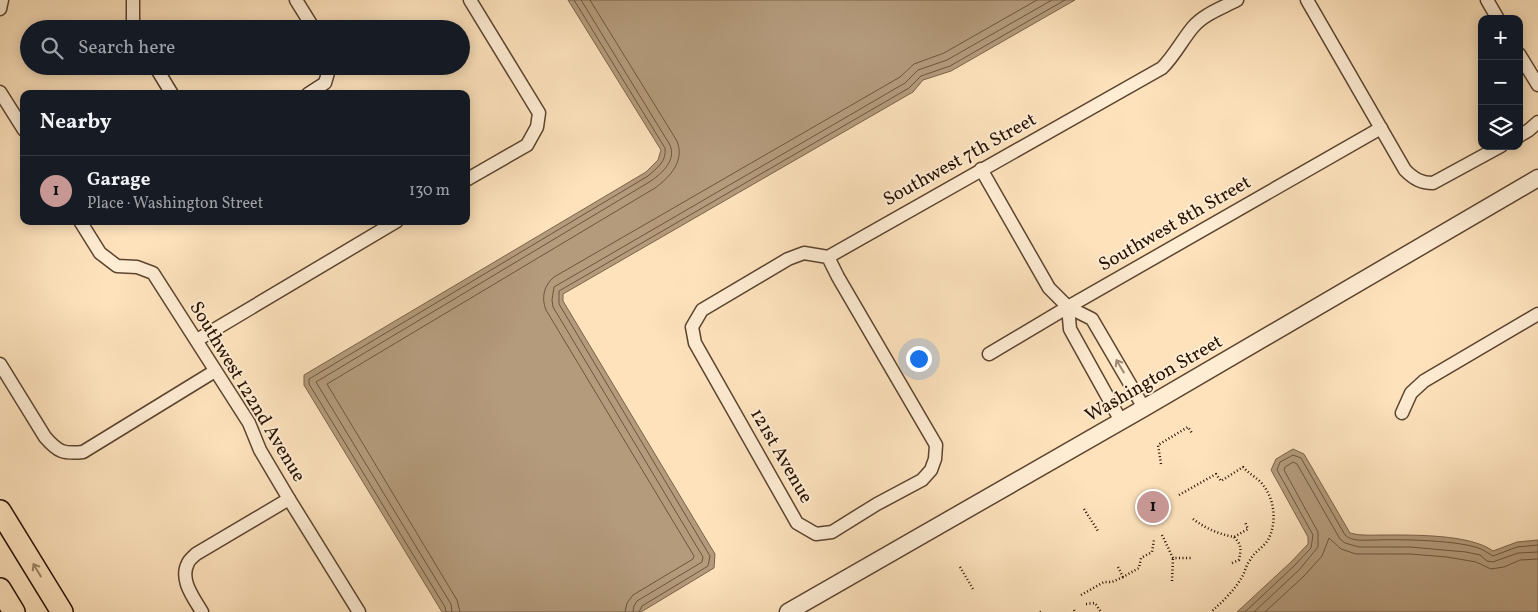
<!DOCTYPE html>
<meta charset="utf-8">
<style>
:root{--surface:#171b24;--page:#242831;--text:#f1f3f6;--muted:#9ea1a6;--line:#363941;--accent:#c59692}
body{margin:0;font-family:Vollkorn,serif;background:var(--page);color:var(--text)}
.controls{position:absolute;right:15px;top:15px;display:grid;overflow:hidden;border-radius:10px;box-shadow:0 2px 12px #0003}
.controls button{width:45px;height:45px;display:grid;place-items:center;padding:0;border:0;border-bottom:1px solid var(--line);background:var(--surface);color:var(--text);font:25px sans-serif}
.you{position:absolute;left:918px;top:358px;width:18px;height:18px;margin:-12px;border:4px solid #fff;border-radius:50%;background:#1a73e8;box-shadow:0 0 0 8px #1a73e833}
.badge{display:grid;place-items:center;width:32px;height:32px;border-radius:50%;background:var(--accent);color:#111;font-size:16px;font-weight:700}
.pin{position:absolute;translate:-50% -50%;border:2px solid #fff;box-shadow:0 1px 5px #0006}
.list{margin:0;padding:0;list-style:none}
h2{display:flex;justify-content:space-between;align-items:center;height:65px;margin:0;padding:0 20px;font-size:21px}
h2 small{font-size:16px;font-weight:400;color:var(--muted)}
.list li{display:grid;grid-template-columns:32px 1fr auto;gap:15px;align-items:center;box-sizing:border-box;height:70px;padding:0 20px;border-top:1px solid var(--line)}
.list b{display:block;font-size:19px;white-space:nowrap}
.list p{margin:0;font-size:16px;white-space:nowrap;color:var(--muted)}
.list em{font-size:16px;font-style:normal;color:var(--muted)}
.icon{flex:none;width:28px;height:28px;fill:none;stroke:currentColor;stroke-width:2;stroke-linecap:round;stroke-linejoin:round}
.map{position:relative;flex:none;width:1538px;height:612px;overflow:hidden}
.search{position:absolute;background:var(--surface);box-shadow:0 2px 12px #0003;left:20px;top:20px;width:450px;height:55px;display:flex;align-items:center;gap:12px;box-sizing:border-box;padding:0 18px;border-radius:28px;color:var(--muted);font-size:19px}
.panel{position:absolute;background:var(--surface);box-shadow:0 2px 12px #0003;left:20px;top:90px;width:450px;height:135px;border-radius:10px}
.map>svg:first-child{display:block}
.water{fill:#b49b7c;stroke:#7b634a}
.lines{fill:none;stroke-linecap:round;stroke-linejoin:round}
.shore{stroke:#6d563e;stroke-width:1}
.minor-casing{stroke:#5c442f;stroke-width:15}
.tertiary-casing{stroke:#5c442f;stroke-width:19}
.trunk-casing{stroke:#261000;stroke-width:24}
.path{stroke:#261000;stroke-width:2.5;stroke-dasharray:1 2.5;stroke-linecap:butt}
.minor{stroke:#feecd3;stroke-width:12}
.tertiary{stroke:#feecd3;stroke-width:16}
.trunk{stroke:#fde2bc;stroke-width:21}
.oneway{stroke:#9d8974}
.oneway2{stroke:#9c8467}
.labels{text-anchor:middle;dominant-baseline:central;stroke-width:4;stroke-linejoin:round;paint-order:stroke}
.street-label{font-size:19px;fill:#261000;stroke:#feecd3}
</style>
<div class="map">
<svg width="1538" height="612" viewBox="0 0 1538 612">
<rect width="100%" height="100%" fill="#fde2bc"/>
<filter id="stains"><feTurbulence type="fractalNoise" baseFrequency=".004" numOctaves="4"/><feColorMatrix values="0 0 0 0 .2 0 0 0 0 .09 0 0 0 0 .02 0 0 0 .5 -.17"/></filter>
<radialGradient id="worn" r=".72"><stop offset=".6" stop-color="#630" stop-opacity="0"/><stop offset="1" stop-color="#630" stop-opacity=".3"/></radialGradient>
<g class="water">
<polygon points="568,0 1075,0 951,71 923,80 913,92 563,294 563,301 715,554 714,568 641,612 442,612 304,385 304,375 646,172 658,160 661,150"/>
<path d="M1293,449L1304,454L1350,533C1361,536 1372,535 1384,535C1413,535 1470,534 1493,551L1517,542L1538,540V612H1237L1291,562L1308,544V537L1271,470L1276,459Z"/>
</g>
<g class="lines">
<g class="shore">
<path d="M446,612L445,607L309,384V379L648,176C657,168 667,161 665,148L574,0"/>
<path d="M452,612L451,604L316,382L651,181C663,172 676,161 670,145L581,0"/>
<path d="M460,612L457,600L327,384L655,188C670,177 685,161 677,141L590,0"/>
<path d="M625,612L627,603L633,595L693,559L694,556L546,310C541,298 544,285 554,277L900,77L914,64L944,53L1037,0"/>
<polyline points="633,612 634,606 637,601 702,562 703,557 553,307 552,300 554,287 905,83 918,70 947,60 1052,0"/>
<polyline points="639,612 642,606 708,566 710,556 559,304 559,291 909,88 921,76 950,66 1065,0"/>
<path d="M1245,612L1294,566L1311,548L1313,535L1277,470L1280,462L1293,455L1301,458L1345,535C1353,542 1364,540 1375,540C1398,539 1464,540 1483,550C1487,552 1489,554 1493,556L1517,547L1538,545"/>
<polyline points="1254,612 1299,570 1318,547 1318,532 1284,470 1285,467 1293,462 1297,464 1340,539 1345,543 1359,547 1410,547 1466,552 1480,555 1487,561 1493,562 1518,553 1538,552"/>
<polyline points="1265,612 1304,576 1322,556 1329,538 1341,549 1356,554 1410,554 1447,557 1476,562 1491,569 1504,567 1520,560 1538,559"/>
</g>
<defs>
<g id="minor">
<polyline points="296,0 314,29"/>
<path d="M1307,0L1405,170C1414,179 1421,183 1433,183L1501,146"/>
<polyline points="1487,0 1498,19"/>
<polyline points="0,9 2,0"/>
<polyline points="133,29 133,0"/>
<polyline points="1519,54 1538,85"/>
<polyline points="155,66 172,94"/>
<polyline points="0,92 24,130"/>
<polyline points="308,94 325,83 330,66"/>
<polyline points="1519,136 1529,130 1538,122"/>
<polyline points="981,169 1049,288 1068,307 1092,319 1144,408"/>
<polyline points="466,180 527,145 537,127 539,113 470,0"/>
<polyline points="80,221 100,253 117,266 137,267 153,273 249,423 260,450 289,499 359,612"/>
<path d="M828,257L838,277L936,445L935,459L931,470L922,480L877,504L832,532L816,534L797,523L695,343L692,327L702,310L788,259L804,253L828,257L1162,68C1175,55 1182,40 1193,27C1204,14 1222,8 1237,0"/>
<polyline points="1068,307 1070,329 1121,421"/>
<polyline points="197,340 397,221"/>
<polyline points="989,354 1068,307 1381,128"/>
<path d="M0,364L45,437C58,452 63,454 83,452L215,371"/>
<polyline points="1402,413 1411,393 1424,381 1538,314"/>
<path d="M202,612C194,598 179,580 188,563C189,560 194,556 196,554L289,499"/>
</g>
<polyline id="tertiary" points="788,612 1144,408 1538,178"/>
<g id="trunk">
<polyline points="0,511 62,612"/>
<polyline points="0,589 14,612"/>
</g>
</defs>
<use href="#minor" class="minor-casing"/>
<use href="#tertiary" class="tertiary-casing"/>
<use href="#trunk" class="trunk-casing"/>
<g class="path">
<polyline points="1161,464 1158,445 1188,427 1192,433"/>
<path d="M1179,495L1216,474L1221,481L1243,467C1249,474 1258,478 1263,485C1275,500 1277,523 1268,540C1263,548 1254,552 1250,560C1246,565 1245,572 1242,577C1234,591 1222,602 1211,612"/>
<polyline points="1084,509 1098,531"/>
<path d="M1193,519C1205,528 1218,534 1234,537L1248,529L1245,522"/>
<polyline points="1162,535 1173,558 1191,558"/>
<path d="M1232,563L1239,560C1241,549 1242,545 1234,537"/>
<polyline points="960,567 973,589"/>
<polyline points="1118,567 1123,577 1139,568 1141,558 1152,552 1154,540"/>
<polyline points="1172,581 1173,558"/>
<polyline points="1081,595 1104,582 1112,582 1123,577"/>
<polyline points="1086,604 1095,603 1101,612"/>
<polyline points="1074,610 1075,612"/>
<polyline points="1040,612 1042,611"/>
</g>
<use href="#minor" class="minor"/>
<use href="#tertiary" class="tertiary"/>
<use href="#trunk" class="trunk"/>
</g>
<defs><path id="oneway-shaft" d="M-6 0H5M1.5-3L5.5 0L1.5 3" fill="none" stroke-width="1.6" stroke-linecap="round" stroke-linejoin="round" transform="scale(1.25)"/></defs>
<use class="oneway" href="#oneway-shaft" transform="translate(1120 366) rotate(-121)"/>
<use class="oneway2" href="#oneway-shaft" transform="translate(37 570) rotate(-121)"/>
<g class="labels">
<g class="street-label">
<text transform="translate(960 160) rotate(-29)">Southwest 7th Street</text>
<text transform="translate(1175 224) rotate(-30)">Southwest 8th Street</text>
<text transform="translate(1154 379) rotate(-30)">Washington Street</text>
<text transform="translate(247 392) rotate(59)">Southwest 122nd Avenue</text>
<text transform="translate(781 456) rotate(60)">121st Avenue</text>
</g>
</g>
<rect width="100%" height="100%" filter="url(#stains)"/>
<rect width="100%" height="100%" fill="url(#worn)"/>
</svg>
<div class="controls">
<button>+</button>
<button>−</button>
<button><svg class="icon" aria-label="layers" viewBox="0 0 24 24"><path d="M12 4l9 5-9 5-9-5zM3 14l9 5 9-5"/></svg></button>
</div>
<div class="you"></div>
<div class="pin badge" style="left:1153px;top:507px">1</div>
<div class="search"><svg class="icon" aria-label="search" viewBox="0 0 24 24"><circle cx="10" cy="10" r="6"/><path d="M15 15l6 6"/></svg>Search here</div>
<section class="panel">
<h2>Nearby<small></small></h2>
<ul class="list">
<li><span class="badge">1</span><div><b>Garage</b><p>Place · Washington Street</p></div><em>130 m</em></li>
</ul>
</section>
</div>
